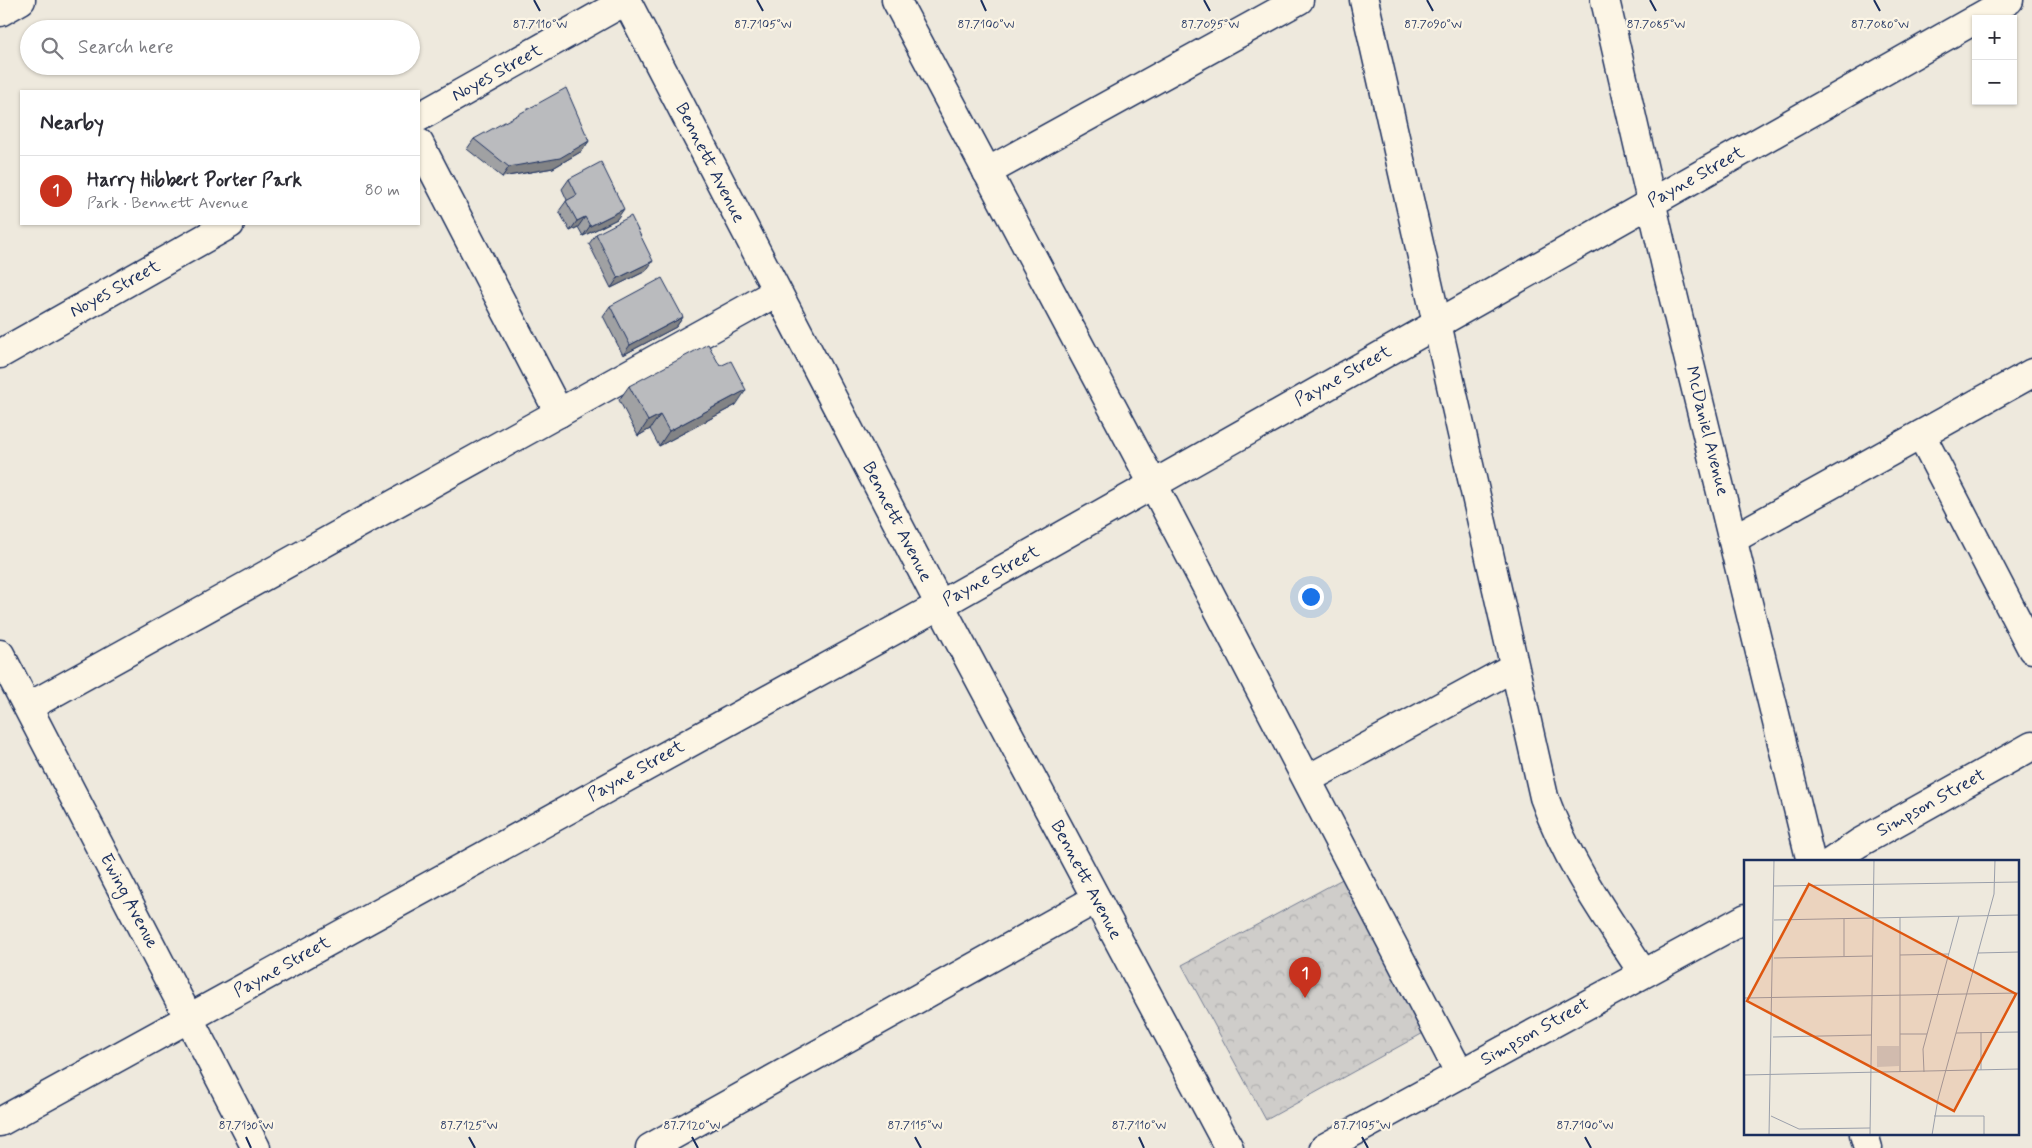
<!DOCTYPE html>
<meta charset="utf-8">
<style>
:root{--surface:#fff;--page:#f7f7f7;--text:#2b2b33;--muted:#7c7c81;--line:#e1e1e2;--accent:#c8321e}
body{margin:0;font-family:Mynerve,sans-serif;background:var(--page);color:var(--text)}
.controls{position:absolute;right:15px;top:15px;display:grid;overflow:hidden;border-radius:0px;box-shadow:0 1px 4px #0004}
.controls button{width:45px;height:45px;display:grid;place-items:center;padding:0;border:0;border-bottom:1px solid var(--line);background:var(--surface);color:var(--text);font:25px sans-serif}
.you{position:absolute;left:1310px;top:596px;width:18px;height:18px;margin:-12px;border:4px solid #fff;border-radius:50%;background:#1a73e8;box-shadow:0 0 0 8px #1a73e833}
.badge{display:grid;place-items:center;width:32px;height:32px;border-radius:50%;background:var(--accent);color:#fff;font-size:16px;font-weight:700}
.pin{position:absolute;translate:-50% -41px;filter:drop-shadow(0 1px 2px #0008)}
.pin::after{content:'';position:absolute;top:26px;width:18px;height:15px;background:inherit;clip-path:polygon(0 0,100% 0,50% 100%)}
.list{margin:0;padding:0;list-style:none}
h2{display:flex;justify-content:space-between;align-items:center;height:65px;margin:0;padding:0 20px;font-size:21px}
h2 small{font-size:16px;font-weight:400;color:var(--muted)}
.list li{display:grid;grid-template-columns:32px 1fr auto;gap:15px;align-items:center;box-sizing:border-box;height:70px;padding:0 20px;border-top:1px solid var(--line)}
.list b{display:block;font-size:19px;white-space:nowrap}
.list p{margin:0;font-size:16px;white-space:nowrap;color:var(--muted)}
.list em{font-size:16px;font-style:normal;color:var(--muted)}
.icon{flex:none;width:28px;height:28px;fill:none;stroke:currentColor;stroke-width:2;stroke-linecap:round;stroke-linejoin:round}
.map{position:relative;flex:none;width:2032px;height:1148px;overflow:hidden}
.search{position:absolute;background:var(--surface);box-shadow:0 1px 4px #0004;left:20px;top:20px;width:400px;height:55px;display:flex;align-items:center;gap:12px;box-sizing:border-box;padding:0 18px;border-radius:28px;color:var(--muted);font-size:19px}
.panel{position:absolute;background:var(--surface);box-shadow:0 1px 4px #0004;left:20px;top:90px;width:400px;height:135px;border-radius:0px}
.map>svg:first-child{display:block}
.park{fill:url(#park-crowns);stroke:#757e94}
.lines{fill:none;stroke-linecap:round;stroke-linejoin:round}
.minor-casing{stroke:#1b2f5e;stroke-width:31}
.minor{stroke:#fcf5e5;stroke-width:28}
.wall{fill:#a0a1a3;stroke:#1b2f5e}
.shaded-wall{fill:#828385;stroke:#1b2f5e}
.building{fill:#babbbe;stroke:#1b2f5e}
.ticks{fill:none;stroke:#1b2f5e;stroke-width:2}
.labels{text-anchor:middle;dominant-baseline:central;stroke-width:4.5;stroke-linejoin:round;paint-order:stroke}
.street-label{font-size:18px;fill:#1b2f5e;stroke:#fcf5e5}
.inset-road{fill:none;stroke:#9a9faa;stroke-width:1}
.view{fill:#de5710;fill-opacity:0.15;stroke:#de5710;stroke-width:2.5}
.inset-edge{fill:none;stroke:#1b2f5e;stroke-width:2.5}
.ticks-label{font-size:12px;text-anchor:middle;fill:#1b2f5e;stroke:#fcf5e5;stroke-width:4.5;stroke-linejoin:round;paint-order:stroke}
</style>
<div class="map">
<svg width="2032" height="1148" viewBox="0 0 2032 1148">
<defs>
<pattern id="park-crowns" width="20" height="18" patternUnits="userSpaceOnUse" patternTransform="scale(1.25)"><rect width="20" height="18" fill="#cfcdca"/><path d="M2 6a3 3 0 1 1 6 0M12 15a3 3 0 1 1 6 0" fill="none" stroke="#b1b0b0"/></pattern>
</defs>
<rect width="100%" height="100%" fill="#eee9dd"/>
<filter id="ink" filterUnits="userSpaceOnUse"><feTurbulence type="fractalNoise" baseFrequency=".02" numOctaves="2"/><feDisplacementMap in="SourceGraphic" scale="10" xChannelSelector="R" yChannelSelector="G"/><feConvolveMatrix kernelMatrix="1 2 1 2 8 2 1 2 1" color-interpolation-filters="sRGB"/></filter>
<g filter="url(#ink)">
<polygon class="park" points="1348,876 1427,1031 1266,1120 1182,965"/>
<g class="lines">
<defs>
<g id="minor">
<polyline points="626,0 940,605 1229,1148"/>
<polyline points="896,0 1153,484 1460,1074"/>
<path d="M1364,0L1544,797C1567,862 1606,916 1643,973"/>
<polyline points="1605,0 1666,266 1811,862"/>
<polyline points="0,12 21,0"/>
<polyline points="1976,19 2009,0"/>
<polyline points="419,117 627,0"/>
<polyline points="419,143 559,413"/>
<polyline points="987,172 1299,0"/>
<polyline points="0,354 230,224"/>
<polyline points="1921,435 2032,649"/>
<polyline points="1733,539 2032,373"/>
<polyline points="0,654 256,1148"/>
<polyline points="28,707 777,292"/>
<polyline points="1308,779 1514,667"/>
<polyline points="1831,862 1859,843 2032,746"/>
<polyline points="0,1122 940,605 1976,19"/>
<polyline points="1864,1134 1868,1148"/>
<polyline points="650,1148 1096,899"/>
<polyline points="1324,1148 1746,918"/>
</g>
</defs>
<use href="#minor" class="minor-casing"/>
<use href="#minor" class="minor"/>
</g>
<g class="wall">
<polygon points="474,139 589,141 582,151 553,168 502,177 467,149"/>
<polygon points="569,179 617,219 583,236 578,227 570,231 559,211 567,200 562,189"/>
<polygon points="596,234 646,271 611,288 589,244"/>
<polygon points="610,306 683,317 676,327 623,355 603,316"/>
<polygon points="629,386 736,405 659,446 650,429 638,436 619,400"/>
</g>
<g class="shaded-wall">
<polygon points="589,141 582,151 553,168 502,177 509,167"/>
<polygon points="624,209 617,219 583,236 590,226"/>
<polygon points="585,217 578,227 570,231 577,221"/>
<polygon points="653,261 646,271 611,288 618,278"/>
<polygon points="683,317 676,327 623,355 630,345"/>
<polygon points="746,390 736,405 659,446 669,431"/>
<polygon points="660,415 650,429 638,436 648,421"/>
</g>
<g class="building">
<polygon points="566,88 589,141 560,158 509,167 474,139"/>
<polygon points="601,162 624,209 590,226 585,217 577,221 566,201 577,195 569,179"/>
<polygon points="631,216 653,261 618,278 596,234"/>
<polygon points="662,278 683,317 630,345 610,306"/>
<polygon points="708,344 720,366 731,361 746,390 669,431 660,415 648,421 629,386"/>
</g>
</g>
<path class="ticks" d="M534,0L540,11M757,0L763,11M981,0L986,11M1204,0L1210,11M1427,0L1433,11M1650,0L1656,11M1874,0L1880,11M246,1137L251,1148M469,1137L475,1148M692,1137L698,1148M915,1137L921,1148M1139,1137L1144,1148M1362,1137L1368,1148M1585,1137L1591,1148"/>
<g class="labels">
<g class="street-label">
<text transform="translate(497 73) rotate(-29)">Noyes Street</text>
<text transform="translate(710 163) rotate(63)">Bennett Avenue</text>
<text transform="translate(1696 177) rotate(-29)">Payne Street</text>
<text transform="translate(115 289) rotate(-29)">Noyes Street</text>
<text transform="translate(1343 376) rotate(-29)">Payne Street</text>
<text transform="translate(1707 431) rotate(76)">McDaniel Avenue</text>
<text transform="translate(897 522) rotate(63)">Bennett Avenue</text>
<text transform="translate(991 576) rotate(-29)">Payne Street</text>
<text transform="translate(636 771) rotate(-29)">Payne Street</text>
<text transform="translate(1931 803) rotate(-29)">Simpson Street</text>
<text transform="translate(1086 880) rotate(62)">Bennett Avenue</text>
<text transform="translate(129 901) rotate(62)">Ewing Avenue</text>
<text transform="translate(282 967) rotate(-29)">Payne Street</text>
<text transform="translate(1535 1032) rotate(-29)">Simpson Street</text>
</g>
</g>
<g transform="translate(1744 860)">
<rect width="275" height="275" fill="#eee9dd"/>
<path d="M133,186H155V206L133,207Z" fill="#cfcdca"/>
<path class="inset-road" d="M30,26L275,22M30,60L275,55M234,93L275,92M156,95L205,94M100,96V59M30,98L128,96M0,138L275,133M212,173L275,172M156,174H183M29,177L128,175M237,210V172M156,212V57M180,212L179,189L215,56M0,215L275,209M27,256L55,269L126,268M190,256H240V275M25,275L30,0M126,275L130,0M188,275L194,239L250,34L251,0"/>
<path class="view" d="M65,24L272,134L210,251L3,141Z"/>
<rect width="275" height="275" class="inset-edge"/>
</g>
<g class="ticks-label">
<text x="540" y="28">87.7110°W</text>
<text x="763" y="28">87.7105°W</text>
<text x="986" y="28">87.7100°W</text>
<text x="1210" y="28">87.7095°W</text>
<text x="1433" y="28">87.7090°W</text>
<text x="1656" y="28">87.7085°W</text>
<text x="1880" y="28">87.7080°W</text>
<text x="246" y="1129">87.7130°W</text>
<text x="469" y="1129">87.7125°W</text>
<text x="692" y="1129">87.7120°W</text>
<text x="915" y="1129">87.7115°W</text>
<text x="1139" y="1129">87.7110°W</text>
<text x="1362" y="1129">87.7105°W</text>
<text x="1585" y="1129">87.7100°W</text>
</g>
</svg>
<div class="controls">
<button>+</button>
<button>−</button>
</div>
<div class="you"></div>
<div class="pin badge" style="left:1305px;top:998px">1</div>
<div class="search"><svg class="icon" aria-label="search" viewBox="0 0 24 24"><circle cx="10" cy="10" r="6"/><path d="M15 15l6 6"/></svg>Search here</div>
<section class="panel">
<h2>Nearby<small></small></h2>
<ul class="list">
<li><span class="badge">1</span><div><b>Harry Hibbert Porter Park</b><p>Park · Bennett Avenue</p></div><em>80 m</em></li>
</ul>
</section>
</div>
